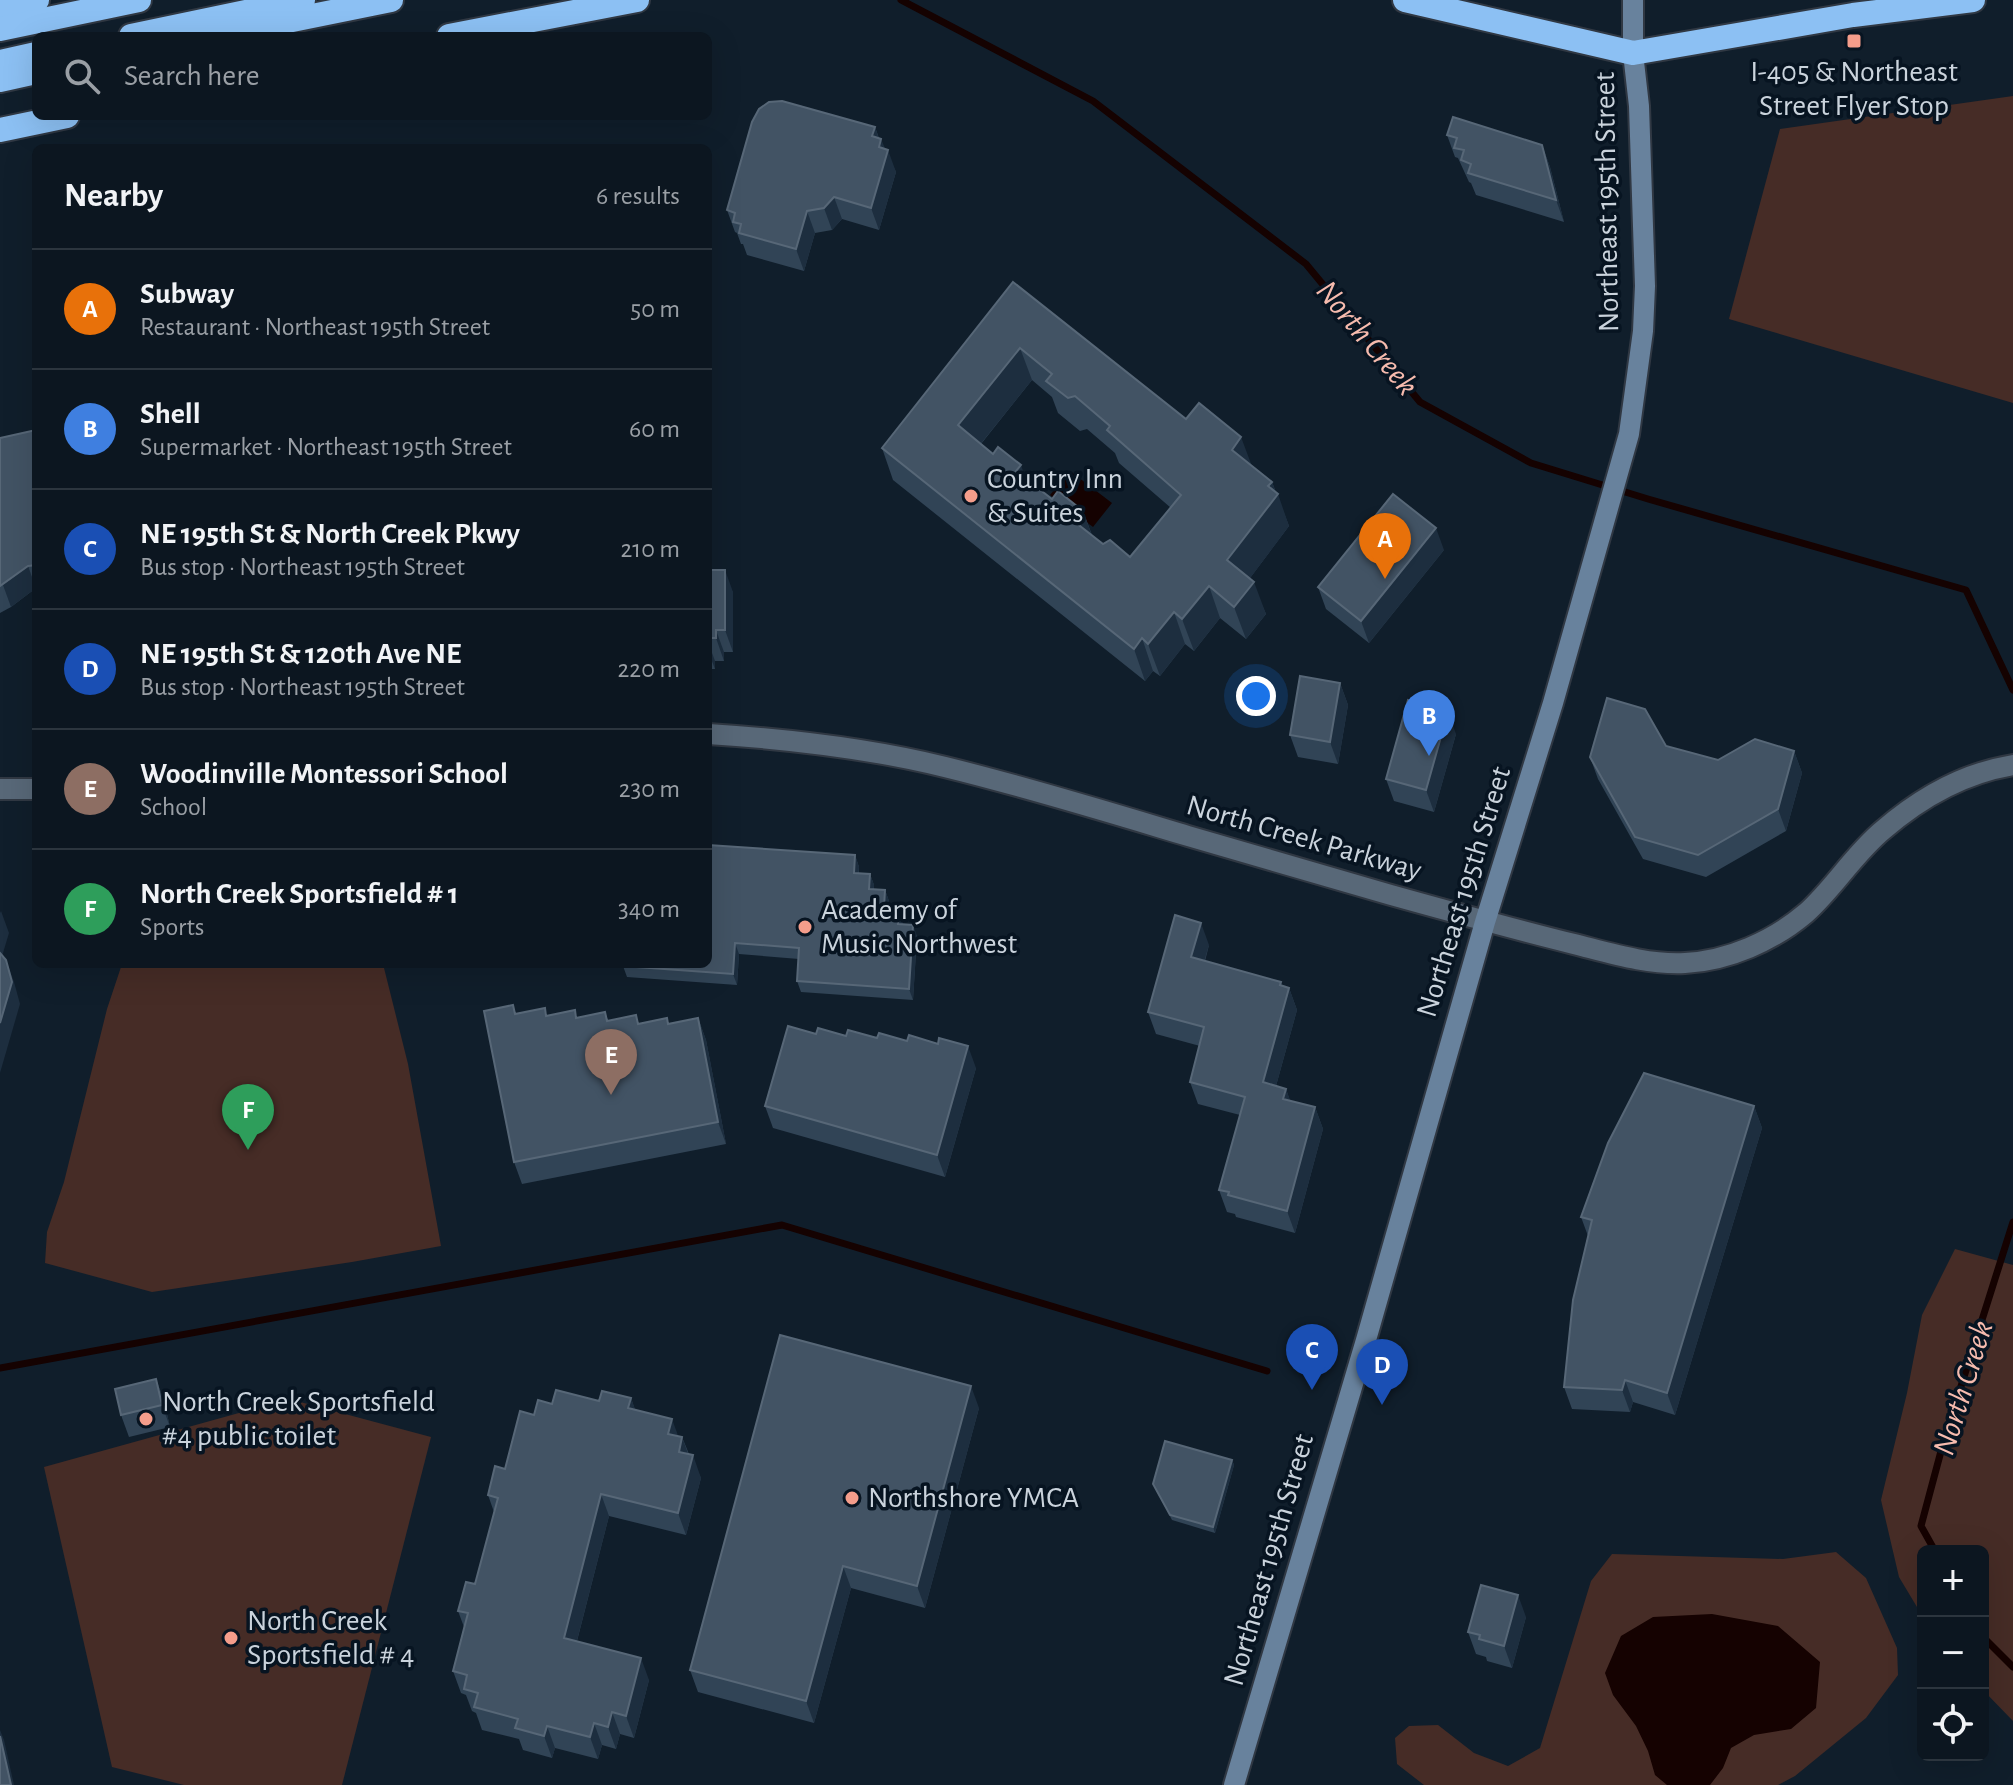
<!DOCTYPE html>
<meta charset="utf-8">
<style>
:root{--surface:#0c1620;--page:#151f29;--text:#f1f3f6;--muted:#9a9fa5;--line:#2c353e;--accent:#1a73e8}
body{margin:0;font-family:"Alegreya Sans",sans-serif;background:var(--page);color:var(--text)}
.controls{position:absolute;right:24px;bottom:24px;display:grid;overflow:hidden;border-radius:12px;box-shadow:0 8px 32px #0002}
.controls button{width:72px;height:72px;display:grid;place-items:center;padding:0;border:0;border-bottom:2px solid var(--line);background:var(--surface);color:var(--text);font:40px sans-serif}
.you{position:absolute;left:1256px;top:696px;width:28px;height:28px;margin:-20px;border:6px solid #fff;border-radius:50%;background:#1a73e8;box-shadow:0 0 0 12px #1a73e833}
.badge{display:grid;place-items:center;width:52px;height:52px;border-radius:50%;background:var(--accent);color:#fff;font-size:26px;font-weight:700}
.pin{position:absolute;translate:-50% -66px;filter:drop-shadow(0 2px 4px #0008)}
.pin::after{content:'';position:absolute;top:42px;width:28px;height:24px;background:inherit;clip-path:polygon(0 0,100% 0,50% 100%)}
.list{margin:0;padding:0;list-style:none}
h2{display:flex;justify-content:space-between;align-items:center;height:104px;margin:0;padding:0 32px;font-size:34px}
h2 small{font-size:26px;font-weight:400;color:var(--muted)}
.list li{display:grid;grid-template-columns:52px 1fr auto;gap:24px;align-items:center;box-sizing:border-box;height:120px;padding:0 32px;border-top:2px solid var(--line)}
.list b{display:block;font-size:30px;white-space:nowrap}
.list p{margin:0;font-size:26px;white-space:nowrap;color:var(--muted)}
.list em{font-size:26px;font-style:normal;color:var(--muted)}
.icon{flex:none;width:44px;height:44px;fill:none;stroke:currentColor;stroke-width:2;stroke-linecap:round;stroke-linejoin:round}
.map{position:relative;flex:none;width:2013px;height:1785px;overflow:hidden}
.search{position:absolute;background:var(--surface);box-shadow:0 8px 32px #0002;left:32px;top:32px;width:680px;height:88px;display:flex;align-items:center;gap:20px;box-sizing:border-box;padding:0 28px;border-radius:12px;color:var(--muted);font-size:30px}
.panel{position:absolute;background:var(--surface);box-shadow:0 8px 32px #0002;left:32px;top:144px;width:680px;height:824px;border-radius:12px}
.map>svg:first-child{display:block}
.green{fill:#462c26}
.water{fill:#150201}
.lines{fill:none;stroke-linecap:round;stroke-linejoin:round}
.stream{stroke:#150201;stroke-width:7}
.tertiary-casing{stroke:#303843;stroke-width:24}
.secondary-casing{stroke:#303843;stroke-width:24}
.motorway-casing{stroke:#303843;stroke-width:28}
.tertiary{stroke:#586878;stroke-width:20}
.secondary{stroke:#68829d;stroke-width:20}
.motorway{stroke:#8cc0f3;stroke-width:24}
.wall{fill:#314456;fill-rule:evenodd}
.shaded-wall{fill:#1d2e3f}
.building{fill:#425364;stroke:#576777;stroke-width:2;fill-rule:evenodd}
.poi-dot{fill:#f49d8b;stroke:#071421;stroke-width:3}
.labels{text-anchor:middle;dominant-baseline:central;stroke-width:7;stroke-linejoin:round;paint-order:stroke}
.poi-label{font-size:30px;fill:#cad3dc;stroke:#071421;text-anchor:start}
.street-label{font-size:30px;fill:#cad3dc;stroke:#071421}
.water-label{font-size:32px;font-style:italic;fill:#f6bbae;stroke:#071421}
</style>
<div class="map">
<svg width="2013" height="1785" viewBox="0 0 2013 1785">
<rect width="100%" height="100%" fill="#101e2b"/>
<g class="green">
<polygon points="2013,96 2013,403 1729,319 1780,129"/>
<polygon points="122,964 383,964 408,1064 441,1246 352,1262 152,1292 45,1263 47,1232 64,1182 107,1009"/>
<polygon points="1955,1249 2013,1265 2013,1721 1983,1690 1983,1551 1923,1551 1923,1617 1899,1577 1881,1500 1907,1393 1922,1315"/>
<polygon points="289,1399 431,1437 342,1785 184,1785 112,1767 44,1467"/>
<polygon points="1836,1552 1866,1578 1897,1648 1898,1675 1866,1718 1795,1776 1778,1785 1424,1785 1397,1764 1395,1738 1409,1726 1438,1725 1474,1753 1508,1766 1540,1748 1591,1581 1612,1554 1783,1559"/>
</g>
<g class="water">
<polygon points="1070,471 1112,503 1093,527 1050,495"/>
<polygon points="1712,1614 1778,1626 1820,1662 1816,1708 1791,1729 1754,1735 1731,1748 1723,1768 1710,1785 1667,1785 1655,1775 1648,1751 1636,1726 1613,1695 1605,1673 1621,1636 1653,1617"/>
</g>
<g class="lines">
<g class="stream">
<polyline points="901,0 1093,101 1306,264 1420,402 1531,463 1648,499 1966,590 2013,690"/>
<polyline points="0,1368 782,1225 1267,1371"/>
<polyline points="1935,1551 1921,1526 1944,1440 2013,1222"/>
<polyline points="1983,1637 2013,1667"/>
</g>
<defs>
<g id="tertiary">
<path d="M708,734C787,739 868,748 945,767C1027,787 1108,812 1188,836C1256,856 1324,875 1391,895C1452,912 1513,929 1574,944C1610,953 1648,965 1685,963C1728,961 1773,941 1806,913C1834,888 1854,854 1883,830C1920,798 1964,773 2013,765"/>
<polyline points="0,789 36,789"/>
</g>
<polyline id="secondary" points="1234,1785 1366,1340 1485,922 1553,703 1629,434 1643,331 1645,286 1639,106 1633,53 1633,0"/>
<g id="motorway">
<polyline points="1405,0 1633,53 1853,15 1973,0"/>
<polyline points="0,7 37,0"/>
<polyline points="0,29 139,0"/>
<polyline points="131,36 303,0"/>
<polyline points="214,36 391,0"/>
<polyline points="449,36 637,0"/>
<polyline points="0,62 36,54"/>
<polyline points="0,80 36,72"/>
<polyline points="0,130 67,116"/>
</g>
</defs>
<use href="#tertiary" class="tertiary-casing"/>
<use href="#secondary" class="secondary-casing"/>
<use href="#motorway" class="motorway-casing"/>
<use href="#tertiary" class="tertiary"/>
<use href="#secondary" class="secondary"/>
<use href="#motorway" class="motorway"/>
</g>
<g class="wall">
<polygon points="875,127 879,138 896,172 879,230 842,219 832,230 815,233 804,271 747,255 743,244 741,244 737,233 735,232 727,210"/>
<polygon points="1447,135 1542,145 1550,167 1564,222 1476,195 1471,183 1469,182 1458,158 1455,157"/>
<path d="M1013,282L1186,419L1252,466L1272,482L1289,526L1250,578L1266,614L1246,639L1220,618L1194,651L1185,644L1160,676L1153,671L1145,681L893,480L882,448ZM1032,380L1052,397L1058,413L1080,431L1087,429L1115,453L1119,463L1171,508L1130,557L1103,544L1092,535L1083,511L1052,499L981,444Z"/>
<polygon points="36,430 36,588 11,607 0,613 0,438"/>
<polygon points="1444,550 1369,643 1326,609 1318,587"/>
<polygon points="708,570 733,592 733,652 724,652 724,661 715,661 715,669 708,669"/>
<polygon points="1340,683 1348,705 1338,764 1298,757 1290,735"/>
<polygon points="1456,734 1434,812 1394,801 1386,779"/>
<polygon points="1666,746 1718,760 1794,751 1802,773 1786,831 1706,877 1643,859 1598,779 1590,757"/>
<polygon points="855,855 859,867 859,873 870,874 874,885 874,889 885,890 889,901 889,908 899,909 903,920 902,924 917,936 913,1000 801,992 797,981 799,959 739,954 737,985 627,977 623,966"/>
<polygon points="1209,945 1205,961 1281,982 1282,986 1289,988 1297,1010 1276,1086 1286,1089 1290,1101 1315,1107 1323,1129 1295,1233 1236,1217 1235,1214 1227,1212 1219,1190 1240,1115 1198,1104 1190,1082 1200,1046 1156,1034 1148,1012"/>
<polygon points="513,1005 516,1014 577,1018 605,1012 608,1020 639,1024 669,1024 698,1018 706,1040 726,1144 522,1184 514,1162"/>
<polygon points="846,1036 976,1068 945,1177 773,1128 765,1106"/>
<polygon points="1754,1106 1762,1128 1675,1415 1633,1402 1630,1412 1572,1409 1564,1387 1588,1236 1581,1217"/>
<polygon points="156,1379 164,1401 170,1427 129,1437 121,1415"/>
<polygon points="631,1398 635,1410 678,1436 682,1437 689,1454 701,1478 686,1535 609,1516 577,1641 649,1680 634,1738 620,1734 616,1749 602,1745 598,1759 555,1748 552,1758 523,1750 519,1739 482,1730 476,1713 472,1711 466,1695 461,1693 453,1671 464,1627 458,1611 475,1584 494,1512 488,1495 505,1469 534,1415 552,1404"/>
<polygon points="979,1408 925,1608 851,1588 814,1723 698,1692 690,1670"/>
<polygon points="1232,1460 1234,1465 1215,1533 1172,1520 1153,1484"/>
<polygon points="1526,1617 1512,1668 1487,1661 1486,1657 1476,1654 1468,1632"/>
</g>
<g class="shaded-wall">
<polygon points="875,127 880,142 881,139 887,153 888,150 896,172 879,230 871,208 872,136"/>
<polygon points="1542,145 1550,167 1564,222 1556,200"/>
<polygon points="834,197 842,219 832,230 824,208"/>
<polygon points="807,211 815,233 804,271 796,249"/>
<polygon points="1020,348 1032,380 970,457 958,425"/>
<polygon points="1241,437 1253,469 1232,450"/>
<polygon points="1021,465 1032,498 1016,471"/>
<polygon points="1272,482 1277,495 1278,494 1289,526 1239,593 1227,560"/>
<polygon points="1083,511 1095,544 1075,522"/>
<polygon points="1436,528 1444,550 1369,643 1361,621"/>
<polygon points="28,566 36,588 11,607 3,585"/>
<polygon points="725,570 733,592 733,652 725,630"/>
<polygon points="1254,582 1266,614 1246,639 1234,607"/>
<polygon points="1209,586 1220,618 1194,651 1182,619"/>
<polygon points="1174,612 1185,644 1160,676 1148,644"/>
<polygon points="716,630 724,652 724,661 716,638"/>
<polygon points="1142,638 1153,671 1145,681 1134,649"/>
<polygon points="708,642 715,661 715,669 708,651"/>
<polygon points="1340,683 1348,705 1338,764 1330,742"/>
<polygon points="1448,712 1456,734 1434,812 1426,790"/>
<polygon points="1794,751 1802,773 1786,831 1778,809"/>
<polygon points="855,855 859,867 858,884 854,873"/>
<polygon points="870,874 874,885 873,900 869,889"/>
<polygon points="885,890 889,901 888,919 884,907"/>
<polygon points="899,909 903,920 902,935 898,924"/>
<polygon points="1,911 9,933 0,963 0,913"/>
<polygon points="1201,923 1209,945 1199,979 1191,957"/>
<polygon points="913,925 917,936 913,1000 909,989"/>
<polygon points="735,943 739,954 737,985 733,974"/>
<polygon points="6,960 14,982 20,1004 0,1073 0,1023"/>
<polygon points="1281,982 1287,998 1289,988 1297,1010 1271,1104 1263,1082"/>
<polygon points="698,1018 706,1040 726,1144 718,1122"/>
<polygon points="968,1046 976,1068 945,1177 937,1155"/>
<polygon points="1286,1089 1294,1111 1283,1099"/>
<polygon points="1754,1106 1762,1128 1675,1415 1667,1393"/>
<polygon points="1315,1107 1323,1129 1295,1233 1287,1211"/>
<polygon points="156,1379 164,1401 170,1427 162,1405"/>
<polygon points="1625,1380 1633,1402 1630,1412 1622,1390"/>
<polygon points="971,1386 979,1408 925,1608 917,1586"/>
<polygon points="631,1398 639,1420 628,1408"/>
<polygon points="672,1419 680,1441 668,1434"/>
<polygon points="682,1437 690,1459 679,1452"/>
<polygon points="693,1455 701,1478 686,1535 678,1513"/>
<polygon points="1232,1460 1234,1465 1215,1533 1213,1527"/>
<polygon points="601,1494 609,1516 572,1660 564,1638"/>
<polygon points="843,1566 851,1588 814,1723 806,1701"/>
<polygon points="1518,1595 1526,1617 1512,1668 1504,1646"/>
<polygon points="641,1658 649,1680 634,1738 626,1716"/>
<polygon points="612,1712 620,1734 616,1749 608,1727"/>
<polygon points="594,1723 602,1745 598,1759 590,1737"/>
<polygon points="547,1726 555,1748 552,1758 544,1736"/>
<polygon points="0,1730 4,1740 14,1785 11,1785 0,1736"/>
</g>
<g class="building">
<polygon points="782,101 875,127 872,136 881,139 879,147 888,150 871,208 834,197 824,208 807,211 796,249 739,233 741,224 733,222 735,213 727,210 752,122 759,109 769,102"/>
<polygon points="1453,117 1542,145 1556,200 1468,173 1471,164 1461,160 1464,150 1454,148 1457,138 1447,135"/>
<path d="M1013,282L1186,419L1199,403L1241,437L1232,450L1272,482L1268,486L1278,494L1227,560L1254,582L1234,607L1209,586L1182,619L1174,612L1148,644L1142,638L1134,649L882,448ZM1020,348L1052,374L1046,381L1068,398L1075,396L1110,426L1107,430L1181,495L1130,557L1110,540L1103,544L1075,522L1083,511L1058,491L1052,499L1016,471L1021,465L998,447L993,454L958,425Z"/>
<polygon points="36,430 36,565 28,566 0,586 0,438"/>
<polygon points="1393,494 1436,528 1361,621 1318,587"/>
<polygon points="708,570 725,570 725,630 716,630 716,638 708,638"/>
<polygon points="1300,676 1340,683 1330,742 1290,735"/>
<polygon points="1607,698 1645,709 1666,746 1718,760 1755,739 1794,751 1778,809 1698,855 1635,837 1590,757"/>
<polygon points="1408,700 1448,712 1426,790 1386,779"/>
<polygon points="708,845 855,855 854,873 870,874 869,889 885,890 884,907 899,909 898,924 913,925 909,989 797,981 799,948 735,943 733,974 623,966 623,964 708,964"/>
<polygon points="1175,915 1201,923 1191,957 1281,982 1280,985 1289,988 1263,1082 1286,1089 1283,1099 1315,1107 1287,1211 1228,1195 1229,1192 1219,1190 1245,1097 1190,1082 1204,1027 1148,1012"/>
<polygon points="0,953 6,960 12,982 0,1023"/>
<polygon points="513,1005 515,1014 545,1008 546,1016 575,1010 576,1018 605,1012 607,1021 636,1015 638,1024 667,1018 668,1024 698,1018 718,1122 514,1162 484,1011"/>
<polygon points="788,1026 816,1034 818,1028 846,1036 848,1030 877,1038 879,1033 907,1041 909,1035 938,1044 939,1038 968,1046 937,1155 765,1106"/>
<polygon points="1644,1073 1754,1106 1667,1393 1625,1380 1622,1390 1564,1387 1573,1300 1592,1220 1581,1217 1608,1143"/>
<polygon points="780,1335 971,1386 917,1586 843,1566 806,1701 690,1670"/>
<polygon points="156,1379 162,1405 121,1415 115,1389"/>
<polygon points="556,1390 599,1401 602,1391 631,1398 628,1408 672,1419 668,1434 682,1437 679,1452 693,1455 678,1513 601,1494 564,1638 641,1658 626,1716 612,1712 608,1727 594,1723 590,1737 547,1726 544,1736 515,1728 518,1719 474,1707 478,1693 464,1689 467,1675 453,1671 468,1613 458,1611 466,1582 475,1584 498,1498 488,1495 495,1466 505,1469 520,1411 534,1415 538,1400 552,1404"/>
<polygon points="1165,1441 1232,1460 1213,1527 1170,1515 1153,1484"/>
<polygon points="1481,1585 1518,1595 1504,1646 1479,1639 1480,1635 1468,1632"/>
<polygon points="0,1736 11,1785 0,1785"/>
</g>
<g class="poi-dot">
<rect x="1846" y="33" width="16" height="16" rx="4"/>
<circle cx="971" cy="496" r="8"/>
<circle cx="805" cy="927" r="8"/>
<circle cx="146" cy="1419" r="8"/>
<circle cx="852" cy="1498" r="8"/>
<circle cx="231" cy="1638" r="8"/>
</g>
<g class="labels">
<g class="poi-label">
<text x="1854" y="72" text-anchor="middle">I-405 &amp; Northeast<tspan x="1854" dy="34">Street Flyer Stop</tspan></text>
<text x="987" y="479">Country Inn<tspan x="987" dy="34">&amp; Suites</tspan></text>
<text x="821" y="910">Academy of<tspan x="821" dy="34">Music Northwest</tspan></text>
<text x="162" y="1402">North Creek Sportsfield<tspan x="162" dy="34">#4 public toilet</tspan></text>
<text x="868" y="1498">Northshore YMCA</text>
<text x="247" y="1621">North Creek<tspan x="247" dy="34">Sportsfield # 4</tspan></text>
</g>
<g class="street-label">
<text transform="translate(1607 202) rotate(-91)">Northeast 195th Street</text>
<text transform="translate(1304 838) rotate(16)">North Creek Parkway</text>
<text transform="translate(1464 892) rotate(-73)">Northeast 195th Street</text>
<text transform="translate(1269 1560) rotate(-74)">Northeast 195th Street</text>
</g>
<g class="water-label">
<text transform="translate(1367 338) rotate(50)">North Creek</text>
<text transform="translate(1963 1388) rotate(-73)">North Creek</text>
</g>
</g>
</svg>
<div class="controls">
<button>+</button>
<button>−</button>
<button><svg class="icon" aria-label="locate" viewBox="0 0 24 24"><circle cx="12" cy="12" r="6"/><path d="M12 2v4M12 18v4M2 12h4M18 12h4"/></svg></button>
</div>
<div class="you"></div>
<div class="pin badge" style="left:1385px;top:579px;background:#e8710a">A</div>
<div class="pin badge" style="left:1429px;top:756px;background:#3f7fe0">B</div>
<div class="pin badge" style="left:1312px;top:1390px;background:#1a4fb4">C</div>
<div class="pin badge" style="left:1382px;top:1405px;background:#1a4fb4">D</div>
<div class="pin badge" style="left:611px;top:1095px;background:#8d6e63">E</div>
<div class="pin badge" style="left:248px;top:1150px;background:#2e9e5b">F</div>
<div class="search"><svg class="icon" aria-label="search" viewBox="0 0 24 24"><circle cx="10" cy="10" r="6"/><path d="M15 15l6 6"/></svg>Search here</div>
<section class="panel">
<h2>Nearby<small>6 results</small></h2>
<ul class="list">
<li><span class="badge" style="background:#e8710a">A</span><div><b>Subway</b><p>Restaurant · Northeast 195th Street</p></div><em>50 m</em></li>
<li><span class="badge" style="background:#3f7fe0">B</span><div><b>Shell</b><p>Supermarket · Northeast 195th Street</p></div><em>60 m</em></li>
<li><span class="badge" style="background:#1a4fb4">C</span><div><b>NE 195th St &amp; North Creek Pkwy</b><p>Bus stop · Northeast 195th Street</p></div><em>210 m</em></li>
<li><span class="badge" style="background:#1a4fb4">D</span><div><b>NE 195th St &amp; 120th Ave NE</b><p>Bus stop · Northeast 195th Street</p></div><em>220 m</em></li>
<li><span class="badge" style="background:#8d6e63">E</span><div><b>Woodinville Montessori School</b><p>School</p></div><em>230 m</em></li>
<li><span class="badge" style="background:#2e9e5b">F</span><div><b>North Creek Sportsfield # 1</b><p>Sports</p></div><em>340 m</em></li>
</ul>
</section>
</div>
